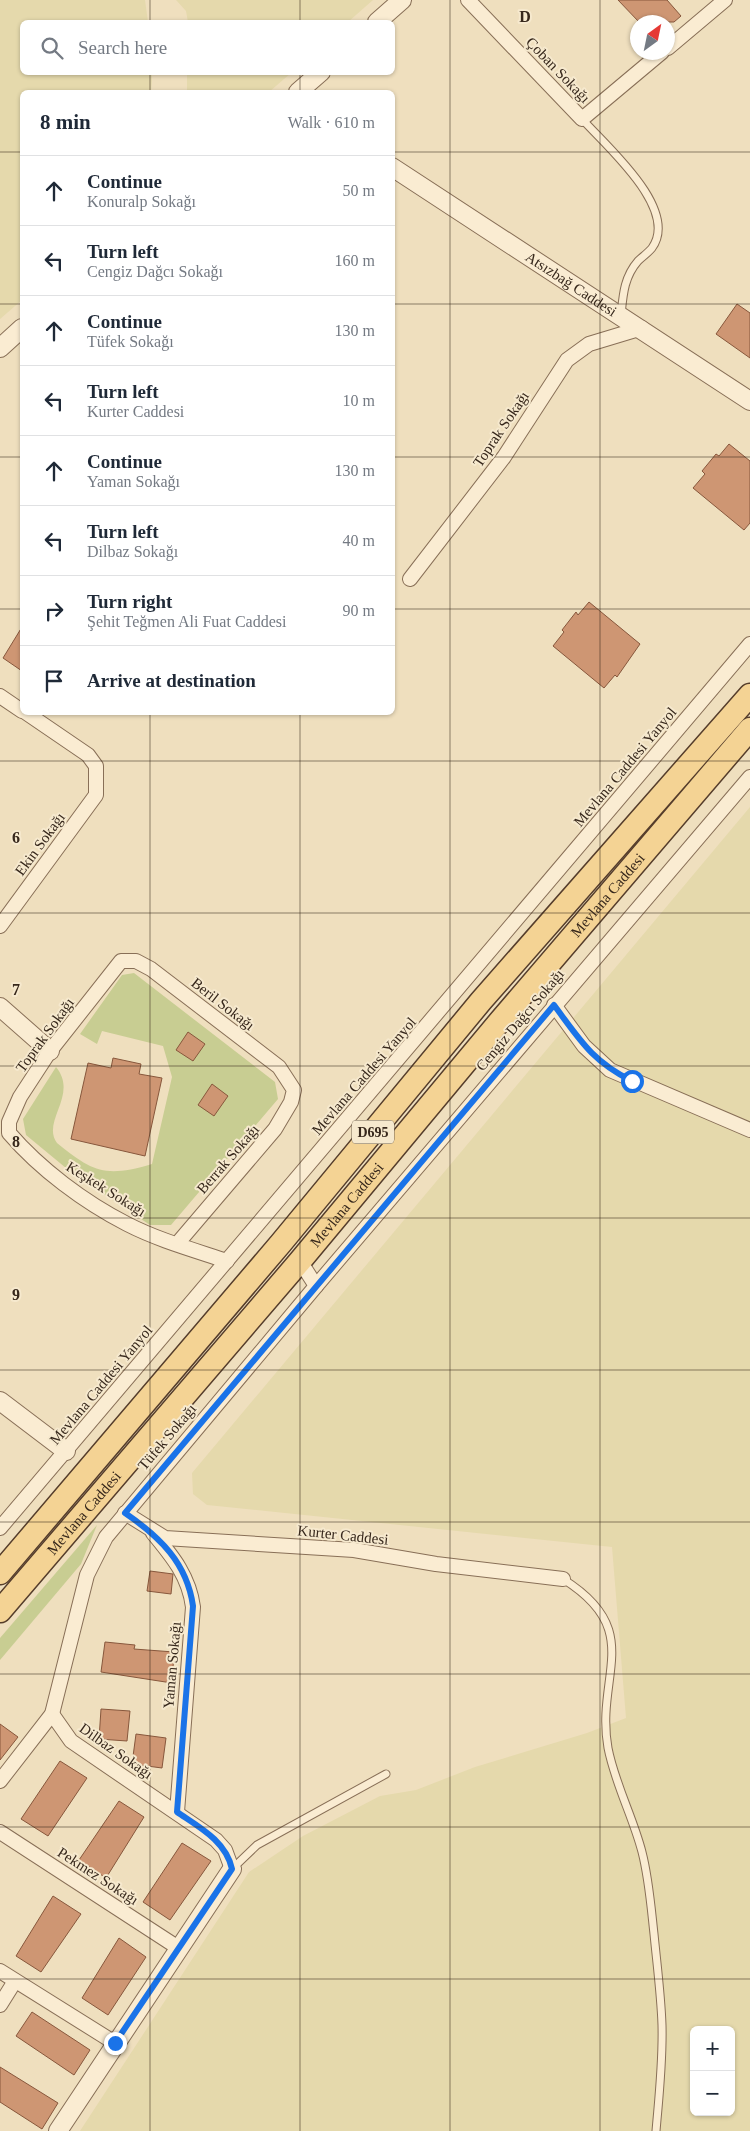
<!DOCTYPE html>
<meta charset="utf-8">
<style>
:root{--surface:#fff;--page:#f6f6f7;--text:#1f2937;--muted:#747a83;--line:#e0e1e3}
body{margin:0;font-family:"Times New Roman",serif;background:var(--page);color:var(--text)}
.controls{position:absolute;right:15px;bottom:15px;display:grid;overflow:hidden;border-radius:8px;box-shadow:0 1px 4px #0004}
.controls button{width:45px;height:45px;display:grid;place-items:center;padding:0;border:0;border-bottom:1px solid var(--line);background:var(--surface);color:var(--text);font:25px sans-serif}
.compass{position:absolute;left:630px;top:15px;width:45px;height:45px;border-radius:50%;background:var(--surface);box-shadow:0 1px 4px #0004;rotate:33deg}
.stop{position:absolute;width:15px;height:15px;margin:-11px;border:4px solid #1a73e8;border-radius:50%;background:#fff}
.stop.end{background:#1a73e8;border-color:#fff;box-shadow:0 1px 5px #0008}
.list{margin:0;padding:0;list-style:none}
h2{display:flex;justify-content:space-between;align-items:center;height:65px;margin:0;padding:0 20px;font-size:21px}
h2 small{font-size:16px;font-weight:400;color:var(--muted)}
.list li{display:grid;grid-template-columns:32px 1fr auto;gap:15px;align-items:center;box-sizing:border-box;height:70px;padding:0 20px;border-top:1px solid var(--line)}
.list b{display:block;font-size:19px;white-space:nowrap}
.list p{margin:0;font-size:16px;white-space:nowrap;color:var(--muted)}
.list em{font-size:16px;font-style:normal;color:var(--muted)}
.icon{flex:none;width:28px;height:28px;fill:none;stroke:currentColor;stroke-width:2;stroke-linecap:round;stroke-linejoin:round}
.map{position:relative;flex:none;width:750px;height:2131px;overflow:hidden}
.search{position:absolute;background:var(--surface);box-shadow:0 1px 4px #0004;left:20px;top:20px;width:375px;height:55px;display:flex;align-items:center;gap:12px;box-sizing:border-box;padding:0 18px;border-radius:8px;color:var(--muted);font-size:19px}
.panel{position:absolute;background:var(--surface);box-shadow:0 1px 4px #0004;left:20px;top:90px;width:375px;height:625px;border-radius:8px}
.map>svg:first-child{display:block}
.farmland{fill:#e5d9ac;fill-rule:evenodd}
.green{fill:#c8cd92}
.building{fill:#ce9673;stroke:#87573c}
.lines{fill:none;stroke-linecap:round;stroke-linejoin:round}
.service-casing{stroke:#886f57;stroke-width:9}
.minor-casing{stroke:#886f57;stroke-width:16}
.tertiary-casing{stroke:#886f57;stroke-width:20}
.primary-casing{stroke:#553d2b;stroke-width:25}
.service{stroke:#faecd2;stroke-width:7}
.minor{stroke:#faecd2;stroke-width:14}
.tertiary{stroke:#faecd2;stroke-width:18}
.primary{stroke:#f4d394;stroke-width:22}
.route{stroke:#1a73e8;stroke-width:6}
.grid{fill:none;stroke:#37281c;stroke-width:1;stroke-opacity:0.55}
.labels{text-anchor:middle;dominant-baseline:central;stroke-width:4;stroke-linejoin:round;paint-order:stroke}
.shield{fill:#f6e9ce;stroke:#706251;stroke-width:1}
.shield-label{font-size:14px;font-weight:bold;fill:#37281c}
.street-label{font-size:15px;fill:#37281c;stroke:#f6e9ce}
.grid-label{font-size:16px;text-anchor:middle;font-weight:bold;fill:#37281c;stroke:#f6e9ce;stroke-width:4;stroke-linejoin:round;paint-order:stroke}
</style>
<div class="map">
<svg width="750" height="2131" viewBox="0 0 750 2131">
<rect width="100%" height="100%" fill="#efdfbe"/>
<g class="farmland">
<polygon points="0,0 145,0 148,22 22,22 22,72 152,73 152,80 151,92 22,92 22,300 0,319"/>
<polygon points="176,0 373,0 348,22 188,22 186,11"/>
<polygon points="187,73 187,72 291,73 269,92 187,92"/>
<path d="M750,807V2131H80L249,1872L303,1836L380,1796L416,1790L475,1767L587,1733L626,1718L612,1547L207,1505L193,1494L192,1473ZM694,2030H731V2112H694Z"/>
</g>
<g class="green">
<path d="M134,973L275,1082L278,1099L171,1225H150L72,1173L26,1135L23,1119L56,1067C79,1095 41,1121 57,1143C93,1172 105,1178 152,1164L172,1077L163,1046L102,1031L97,1044L80,1034L122,975Z"/>
<polygon points="97,1525 81,1564 0,1660 0,1638"/>
</g>
<g class="building">
<polygon points="618,0 667,0 681,16 674,22 639,22"/>
<polygon points="737,304 750,313 750,358 716,334"/>
<polygon points="729,444 750,461 750,523 744,530 693,488 705,474 702,471 716,454 719,456"/>
<polygon points="589,602 640,644 617,677 615,675 604,688 553,646 564,632 562,630 576,612 578,615"/>
<polygon points="22,627 22,671 3,658"/>
<polygon points="188,1032 205,1044 193,1061 176,1050"/>
<polygon points="113,1058 141,1064 139,1074 162,1078 145,1156 71,1139 88,1063 111,1068"/>
<polygon points="212,1084 228,1096 214,1116 198,1105"/>
<polygon points="150,1571 173,1574 171,1594 147,1591"/>
<polygon points="105,1642 135,1645 134,1649 174,1652 172,1683 101,1672"/>
<polygon points="101,1709 130,1711 127,1741 99,1739"/>
<polygon points="0,1724 18,1737 0,1760"/>
<polygon points="136,1734 166,1738 162,1768 132,1764"/>
<polygon points="60,1761 87,1778 48,1836 21,1819"/>
<polygon points="119,1801 144,1817 106,1878 79,1860"/>
<polygon points="182,1843 211,1861 170,1920 143,1902"/>
<polygon points="53,1896 81,1914 41,1972 16,1956"/>
<polygon points="119,1938 146,1957 108,2015 82,1998"/>
<polygon points="32,2012 90,2050 74,2075 16,2036"/>
<polygon points="0,2067 58,2103 42,2129 0,2102"/>
</g>
<g class="lines">
<defs>
<g id="service">
<path d="M582,119C606,146 680,209 652,248C648,253 642,257 638,261C624,277 623,295 621,315"/>
<path d="M563,1579C646,1631 595,1675 608,1748C615,1784 633,1817 642,1852C649,1879 651,1907 654,1934C657,1965 661,1995 662,2025C663,2061 659,2096 656,2131"/>
<polyline points="232,1869 257,1845 386,1774"/>
</g>
<g id="minor">
<polyline points="468,0 582,119 662,52"/>
<polyline points="668,48 725,0"/>
<polyline points="410,579 504,457 567,360 589,344 642,328"/>
<polyline points="0,696 22,711"/>
<polyline points="0,926 96,795 96,766 88,755 25,712"/>
<polyline points="554,1005 584,1046 610,1070 750,1130"/>
<path d="M177,1244L275,1129L291,1102L294,1090L279,1067L151,969L136,961H121L50,1051L20,1097L9,1122V1133C40,1169 84,1202 127,1224C158,1240 194,1250 227,1261"/>
<polyline points="316,1286 750,777"/>
<polyline points="125,1513 165,1538 354,1550 436,1564 563,1579"/>
<polyline points="0,1528 750,644"/>
<path d="M153,1533C172,1556 189,1576 193,1607L177,1812"/>
<polyline points="52,1714 71,1741 216,1840 225,1850 232,1869"/>
<polyline points="0,1781 52,1714 87,1575 106,1537 316,1286 300,1261"/>
<polyline points="0,1832 177,1947"/>
<polyline points="0,1971 115,2043"/>
<polyline points="0,2005 15,1981"/>
</g>
<g id="tertiary">
<polyline points="377,22 402,0"/>
<polyline points="298,92 321,72"/>
<path id="s1" d="M392,167L750,401"/>
<polyline points="0,348 22,328"/>
<polyline points="0,1007 50,1051"/>
<polyline points="0,1401 66,1451"/>
<polyline points="58,2131 232,1869"/>
</g>
<g id="primary">
<polyline points="0,1573 281,1243 481,1001 750,695"/>
<path id="s2" d="M0,1611L300,1261L500,1021L750,729"/>
</g>
</defs>
<use href="#service" class="service-casing"/>
<use href="#minor" class="minor-casing"/>
<use href="#tertiary" class="tertiary-casing"/>
<use href="#primary" class="primary-casing"/>
<use href="#service" class="service"/>
<use href="#minor" class="minor"/>
<use href="#tertiary" class="tertiary"/>
<use href="#primary" class="primary"/>
</g>
<g class="lines">
<path class="route" d="M115,2043L232,1869C226,1841 199,1827 177,1812L193,1606C187,1563 160,1537 125,1513L554,1005C580,1040 592,1061 632,1081"/>
</g>
<path class="grid" d="M150,0V22M300,0V22M450,0V2131M600,0V2131M150,72V92M300,72V92M0,152H22M392,152H750M0,304H22M392,304H750M0,457H22M392,457H750M0,609H22M392,609H750M150,712V2131M300,712V2131M0,761H750M0,913H750M0,1066H750M0,1218H750M0,1370H750M0,1522H750M0,1674H750M0,1827H750M0,1979H750"/>
<g class="labels">
<rect class="shield" x="352" y="1120.5" width="42" height="23" rx="4"/>
<g class="shield-label">
<text x="373" y="1132">D695</text>
</g>
<g class="street-label">
<text transform="translate(558 70) rotate(46)">Çoban Sokağı</text>
<text stroke="none"><textPath href="#s1" startOffset="214">Atsızbağ Caddesi</textPath></text>
<text transform="translate(501 429) rotate(-56)">Toprak Sokağı</text>
<text transform="translate(625 767) rotate(-50)">Mevlana Caddesi Yanyol</text>
<text transform="translate(40 844) rotate(-54)">Ekin Sokağı</text>
<text stroke="none"><textPath href="#s2" startOffset="939">Mevlana Caddesi</textPath></text>
<text transform="translate(223 1004) rotate(38)">Beril Sokağı</text>
<text transform="translate(520 1020) rotate(-50)">Cengiz Dağcı Sokağı</text>
<text transform="translate(45 1035) rotate(-54)">Toprak Sokağı</text>
<text transform="translate(364 1076) rotate(-49)">Mevlana Caddesi Yanyol</text>
<text transform="translate(228 1159) rotate(-49)">Berrak Sokağı</text>
<text transform="translate(106 1189) rotate(32)">Keşkek Sokağı</text>
<text stroke="none"><textPath href="#s2" startOffset="534">Mevlana Caddesi</textPath></text>
<text transform="translate(101 1385) rotate(-50)">Mevlana Caddesi Yanyol</text>
<text transform="translate(167 1437) rotate(-50)">Tüfek Sokağı</text>
<text stroke="none"><textPath href="#s2" startOffset="129">Mevlana Caddesi</textPath></text>
<text transform="translate(343 1535) rotate(6)">Kurter Caddesi</text>
<text transform="translate(172 1665) rotate(-85)">Yaman Sokağı</text>
<text transform="translate(116 1751) rotate(35)">Dilbaz Sokağı</text>
<text transform="translate(98 1876) rotate(33)">Pekmez Sokağı</text>
</g>
</g>
<g class="grid-label">
<text x="525" y="22">D</text>
<text x="16" y="843">6</text>
<text x="16" y="995">7</text>
<text x="16" y="1147">8</text>
<text x="16" y="1300">9</text>
</g>
</svg>
<div class="controls">
<button>+</button>
<button>−</button>
</div>
<svg class="compass" viewBox="-18 -18 36 36"><path d="M0-13l5 13h-10z" fill="#e53935"/><path d="M0 13l5-13h-10z" fill="#747a83"/></svg>
<div class="stop" style="left:632px;top:1081px"></div>
<div class="stop end" style="left:115px;top:2043px"></div>
<div class="search"><svg class="icon" aria-label="search" viewBox="0 0 24 24"><circle cx="10" cy="10" r="6"/><path d="M15 15l6 6"/></svg>Search here</div>
<section class="panel">
<h2>8 min<small>Walk · 610 m</small></h2>
<ul class="list">
<li><svg class="icon" aria-label="ahead" viewBox="0 0 24 24"><path d="M12 20V5M6 11l6-6 6 6"/></svg><div><b>Continue</b><p>Konuralp Sokağı</p></div><em>50 m</em></li>
<li><svg class="icon" aria-label="left" viewBox="0 0 24 24"><path d="M17 20v-9H6M10 6l-5 5 5 5"/></svg><div><b>Turn left</b><p>Cengiz Dağcı Sokağı</p></div><em>160 m</em></li>
<li><svg class="icon" aria-label="ahead" viewBox="0 0 24 24"><path d="M12 20V5M6 11l6-6 6 6"/></svg><div><b>Continue</b><p>Tüfek Sokağı</p></div><em>130 m</em></li>
<li><svg class="icon" aria-label="left" viewBox="0 0 24 24"><path d="M17 20v-9H6M10 6l-5 5 5 5"/></svg><div><b>Turn left</b><p>Kurter Caddesi</p></div><em>10 m</em></li>
<li><svg class="icon" aria-label="ahead" viewBox="0 0 24 24"><path d="M12 20V5M6 11l6-6 6 6"/></svg><div><b>Continue</b><p>Yaman Sokağı</p></div><em>130 m</em></li>
<li><svg class="icon" aria-label="left" viewBox="0 0 24 24"><path d="M17 20v-9H6M10 6l-5 5 5 5"/></svg><div><b>Turn left</b><p>Dilbaz Sokağı</p></div><em>40 m</em></li>
<li><svg class="icon" aria-label="right" viewBox="0 0 24 24"><path d="M7 20v-9h11M14 6l5 5-5 5"/></svg><div><b>Turn right</b><p>Şehit Teğmen Ali Fuat Caddesi</p></div><em>90 m</em></li>
<li><svg class="icon" aria-label="arrive" viewBox="0 0 24 24"><path d="M6 21V4h12l-3 4 3 4H6"/></svg><div><b>Arrive at destination</b></div></li>
</ul>
</section>
</div>
